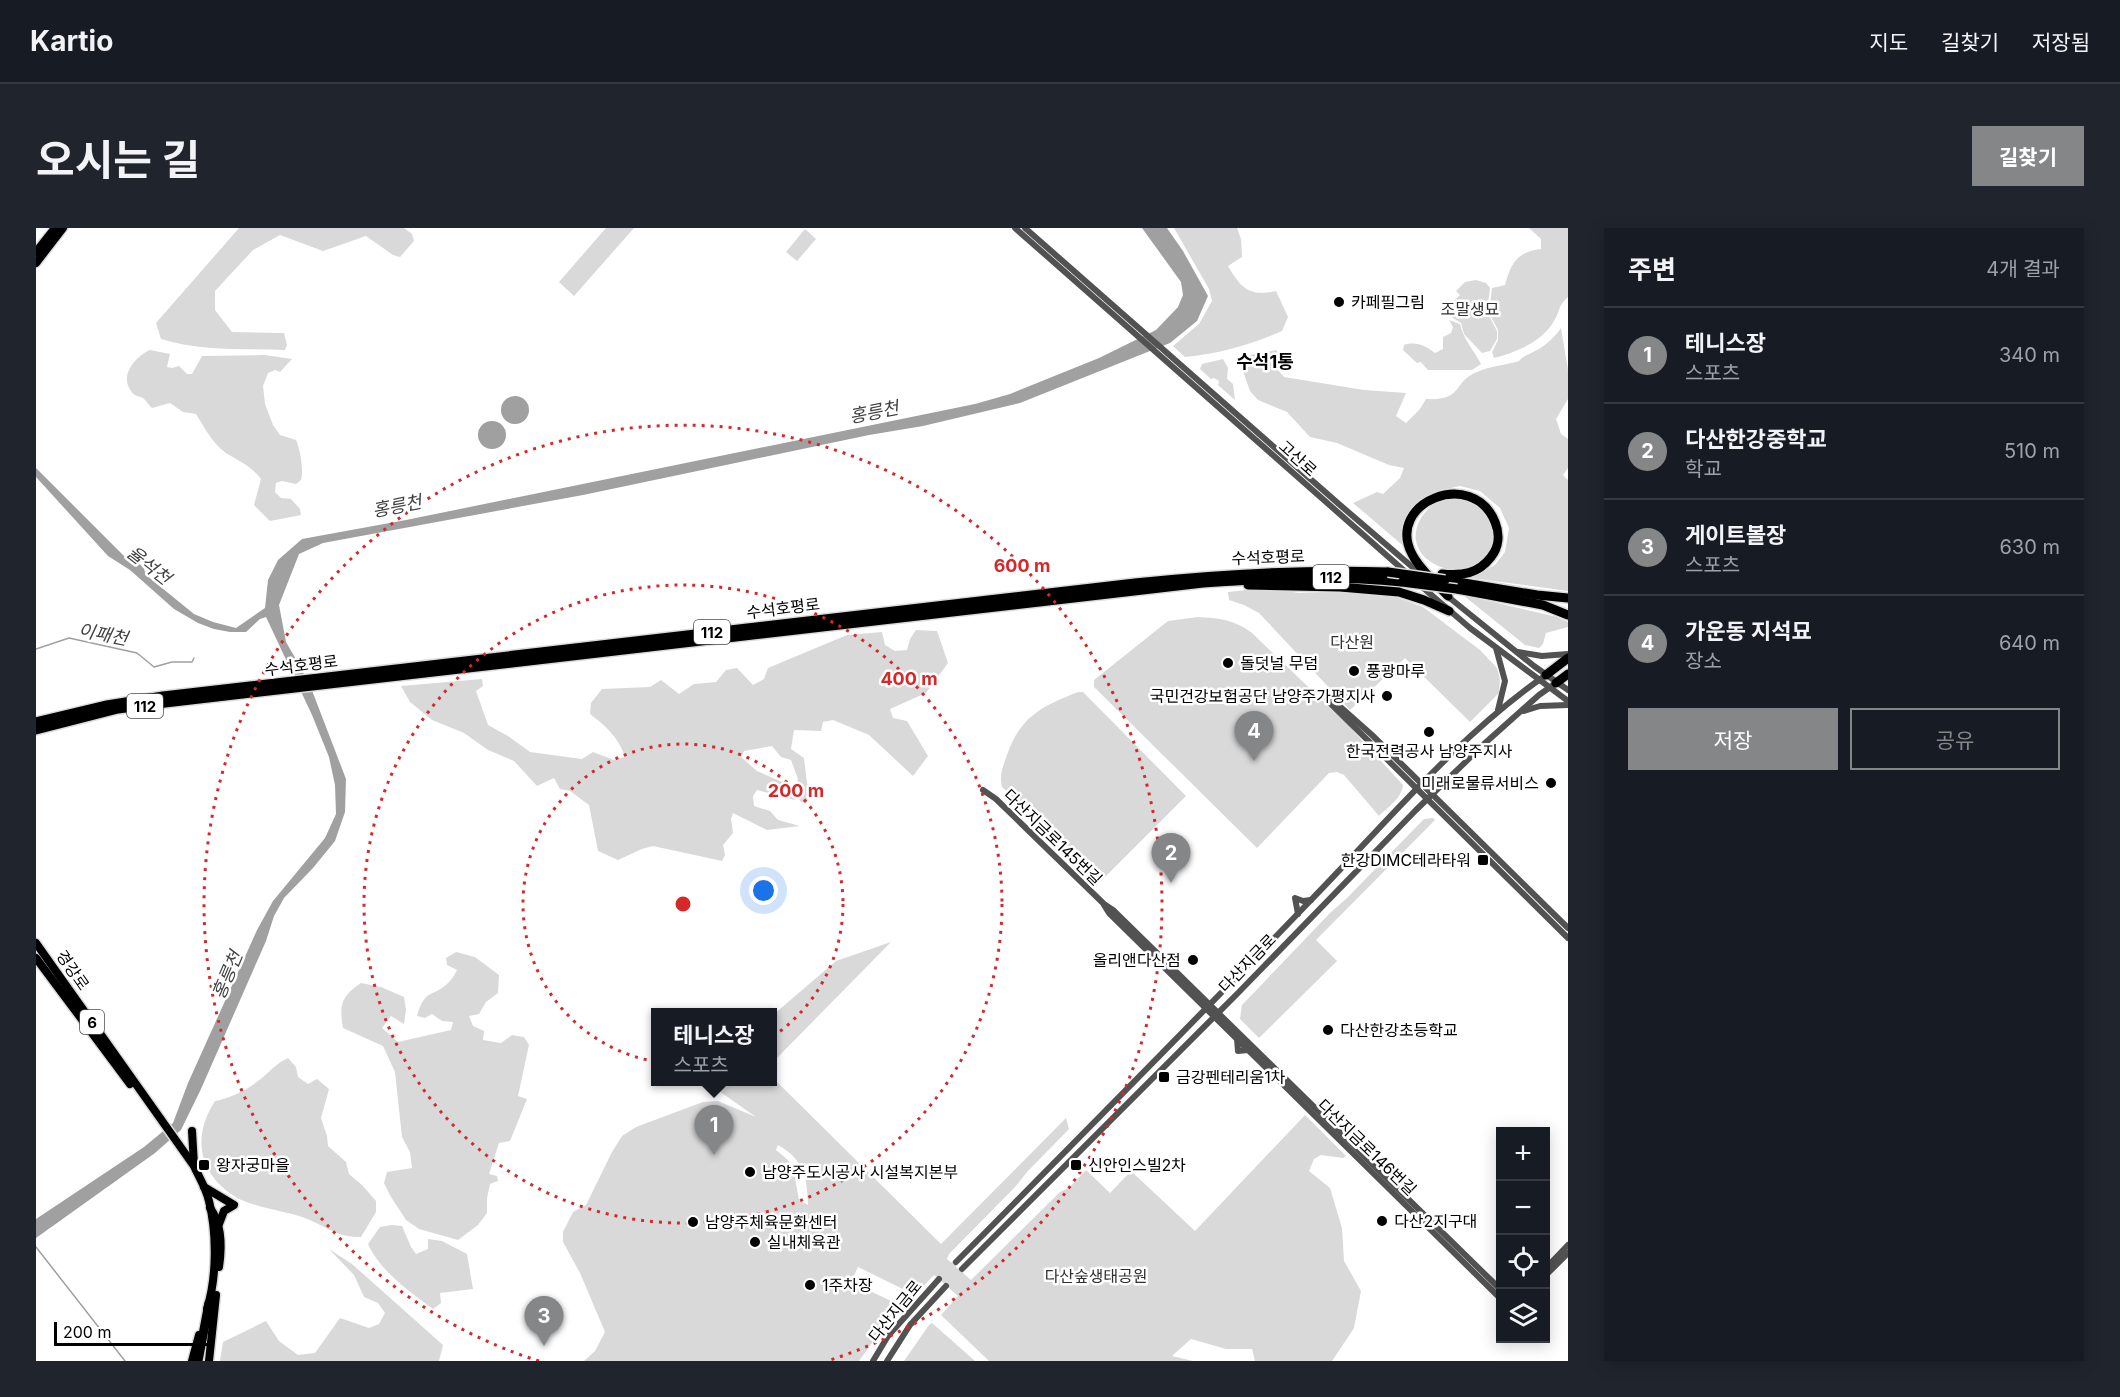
<!DOCTYPE html>
<html lang="ko">
<meta charset="utf-8">
<style>
:root{--surface:#171b24;--page:#20242c;--text:#f1f3f6;--muted:#9ea1a6;--line:#363941;--accent:#858687}
body{margin:0;font-family:Inter,"Noto Sans KR",sans-serif;background:var(--page);color:var(--text)}
.controls{position:absolute;right:18px;bottom:18px;display:grid;overflow:hidden;border-radius:0px;box-shadow:0 3px 15px #0003}
.controls button{width:54px;height:54px;display:grid;place-items:center;padding:0;border:0;border-bottom:2px solid var(--line);background:var(--surface);color:var(--text);font:30px sans-serif}
.scale{position:absolute;left:18px;bottom:15px;width:159px;box-sizing:border-box;padding-left:6px;border:3px solid #000;border-top:0;font-size:16px;line-height:21px;white-space:nowrap;color:#000;-webkit-text-stroke:4px #fff;paint-order:stroke}
.you{position:absolute;left:728px;top:663px;width:21px;height:21px;margin:-15px;border:4px solid #fff;border-radius:50%;background:#1a73e8;box-shadow:0 0 0 9px #1a73e833}
.badge{display:grid;place-items:center;width:39px;height:39px;border-radius:50%;background:var(--accent);color:#fff;font-size:20px;font-weight:700}
.pin{position:absolute;translate:-50% -50px;filter:drop-shadow(0 2px 3px #0008)}
.pin::after{content:'';position:absolute;top:32px;width:21px;height:18px;background:inherit;clip-path:polygon(0 0,100% 0,50% 100%)}
.popup{position:absolute;left:615px;top:780px;width:126px;height:78px;box-sizing:border-box;display:grid;place-content:center;border-radius:0px;background:var(--surface);filter:drop-shadow(0 2px 4px #0005);font-size:20px;white-space:nowrap;color:var(--muted)}
.popup b{font-size:22px;color:var(--text)}
.popup::after{content:'';position:absolute;left:50%;top:100%;margin-left:-12px;border:12px solid transparent;border-top-color:var(--surface)}
.list{margin:0;padding:0;list-style:none}
h2{display:flex;justify-content:space-between;align-items:center;height:78px;margin:0;padding:0 24px;font-size:26px}
h2 small{font-size:20px;font-weight:400;color:var(--muted)}
.list li{display:grid;grid-template-columns:39px 1fr auto;gap:18px;align-items:center;box-sizing:border-box;height:96px;padding:0 24px;border-top:2px solid var(--line)}
.list b{display:block;font-size:22px;white-space:nowrap}
.list p{margin:0;font-size:20px;white-space:nowrap;color:var(--muted)}
.list em{font-size:20px;font-style:normal;color:var(--muted)}
.actions{display:flex;gap:12px;padding:18px 24px}
.actions a{flex:1;padding:14px 0;border:2px solid var(--accent);border-radius:0px;text-align:center;font-size:21px;color:var(--accent)}
.actions .main{background:var(--accent);color:#fff}
.icon{flex:none;width:33px;height:33px;fill:none;stroke:currentColor;stroke-width:2;stroke-linecap:round;stroke-linejoin:round}
.map{position:relative;flex:none;width:1532px;height:1133px;overflow:hidden;border-radius:0px}
header{display:flex;align-items:center;gap:36px;box-sizing:border-box;height:84px;padding:0 30px;background:var(--surface);border-bottom:2px solid var(--line)}
header strong{font-size:28px}
nav{display:flex;gap:33px;margin-inline-start:auto;font-size:21px}
.intro{display:flex;align-items:center;justify-content:space-between;box-sizing:border-box;height:144px;padding:0 36px}
h1{margin:0;font-size:42px}
.button{padding:15px 27px;border-radius:0px;background:var(--accent);color:#fff;font-size:21px;font-weight:700}
main{display:flex;gap:36px;padding:0 36px}
aside{flex:1;background:var(--surface);border-radius:0px;box-shadow:0 3px 15px #0003}
.map>svg:first-child{display:block}
.green{fill:#d9d9d9;fill-rule:evenodd}
.water{fill:#a0a0a0}
.lines{fill:none;stroke-linecap:round;stroke-linejoin:round}
.stream{stroke:#a0a0a0;stroke-width:1.5}
.minor-tunnel{stroke:#d9d9d9;stroke-width:6;stroke-dasharray:6 3;stroke-linecap:butt}
.major-casing{stroke:#dbdbdb;stroke-width:11}
.highway-casing{stroke:#dbdbdb;stroke-width:12}
.minor{stroke:#525252;stroke-width:6}
.major{stroke:#000;stroke-width:8}
.highway{stroke:#000;stroke-width:9}
.highway-bridge-casing{stroke:#dbdbdb;stroke-width:12;stroke-linecap:butt}
.highway-bridge{stroke:#000;stroke-width:9}
.ring{fill:none;stroke:#d62828;stroke-width:3;stroke-dasharray:3 6}
.poi-dot{fill:#000;stroke:#fff;stroke-width:2}
.labels{text-anchor:middle;dominant-baseline:central;stroke-width:5;stroke-linejoin:round;paint-order:stroke}
.shield{fill:#fff;stroke:#4c4c4c;stroke-width:1.5}
.shield-label{font-size:15px;font-weight:bold;fill:#000}
.poi-label{font-size:16px;fill:#000;stroke:#fff;text-anchor:start}
.park-label{font-size:16px;fill:#303030;stroke:#fff}
.street-label{font-size:16px;fill:#000;stroke:#fff}
.neighbourhood-label{font-size:18px;font-weight:bold;fill:#000;stroke:#fff}
.water-label{font-size:18px;font-style:italic;fill:#414141;stroke:#fff}
.centre{fill:#d62828;stroke:#fff;stroke-width:3}
.ring-label{font-size:18px;text-anchor:middle;font-weight:bold;fill:#d62828;stroke:#fff;stroke-width:5;stroke-linejoin:round;paint-order:stroke}
</style>
<header>
<strong>Kartio</strong>
<nav><a>지도</a><a>길찾기</a><a>저장됨</a></nav>
</header>
<div class="intro"><h1>오시는 길</h1><a class="button">길찾기</a></div>
<main>
<div class="map">
<svg width="1532" height="1133" viewBox="0 0 1532 1133">
<rect width="100%" height="100%" fill="#fff"/>
<g class="green">
<path d="M203,0H368L376,6L378,13L364,29L357,27L330,8L287,23L244,7L217,22L179,63V82L196,104L248,105L251,117L249,122C206,120 167,124 125,111L120,95Z"/>
<polygon points="570,0 598,0 538,68 523,54"/>
<path d="M1138,0H1201L1205,11L1206,29L1192,38C1205,60 1213,69 1240,63L1252,89L1246,103C1216,116 1182,126 1149,129L1137,118L1163,96L1176,73L1173,61Z"/>
<path d="M1493,0H1532V69C1521,79 1525,82 1518,93C1506,114 1479,125 1458,130L1456,124L1462,112V102L1453,85L1456,60L1469,57C1475,35 1481,24 1505,21V11Z"/>
<polygon points="769,1 780,11 761,33 750,24"/>
<polygon points="1440,52 1450,55 1454,60 1451,84 1461,103 1461,111 1454,123 1446,125 1428,106 1425,95 1414,88 1411,82 1413,77 1424,67 1420,63 1429,54"/>
<path d="M1413,92L1424,96C1427,111 1438,122 1445,136L1436,142H1392L1385,134L1381,135L1367,122L1368,117C1380,113 1390,118 1399,125L1407,121V109L1415,105L1417,99Z"/>
<path d="M1525,100L1532,142V171L1520,191L1525,206L1532,211V240L1527,247L1532,252V363L1435,350L1459,337L1469,324L1473,300L1464,280L1444,263L1424,258L1405,262L1388,270L1378,281L1371,321L1317,275L1341,264L1347,266L1364,250L1368,240L1353,237L1301,215L1274,209L1251,184L1222,172L1214,163L1208,146V134L1214,127L1241,122L1240,140L1248,149L1328,162L1370,165L1360,188L1370,195L1384,181L1390,171C1428,173 1416,154 1441,144C1454,138 1470,137 1483,133C1488,127 1494,126 1501,122C1510,117 1519,109 1525,100Z"/>
<path d="M114,122L134,126L131,139L136,140L143,138L151,146H156L166,128L229,127L256,131L244,144L239,142L232,145L227,158L229,176L237,197L244,207L260,212C264,221 268,242 265,252L260,256L246,253L240,255L239,264L245,270L255,271L264,281L265,287L234,293L218,277L225,251C215,238 203,233 190,225C177,216 168,199 160,186L147,184L134,175L116,180C112,177 111,173 107,170C103,168 98,168 95,163C83,147 100,128 114,122Z"/>
<polygon points="1187,131 1192,140 1191,151 1197,156 1199,172 1182,157 1183,153 1178,150 1175,151 1164,141 1166,136"/>
<path d="M1415,271H1430L1454,286C1456,293 1461,305 1460,313C1460,314 1456,321 1456,321C1434,364 1359,334 1385,290C1392,279 1402,272 1415,271Z"/>
<polygon points="1229,360 1263,365 1296,364 1354,367 1387,379 1444,422 1461,440 1464,451 1463,465 1434,494 1369,430 1314,482 1223,385 1208,377 1193,372 1192,364"/>
<polygon points="1427,367 1521,389 1532,394 1532,399 1510,405 1507,416 1503,420 1489,417"/>
<path d="M1162,389C1183,390 1199,392 1216,405L1312,497L1367,557C1366,570 1352,579 1343,588L1308,547L1301,544L1293,545L1221,620L1058,459V452L1132,393Z"/>
<path d="M880,402L901,403L912,435L890,465L854,481L857,490L871,493L892,528L877,548L833,507L797,492L787,494L785,503L758,502L755,521L768,530L771,555L775,565L770,576L764,573L758,559L762,551L755,532L745,529L736,518L708,523L705,529L721,543L753,557L759,572L721,562L717,568L718,578L734,583L742,592L764,598L731,602L697,585L695,591L697,605L687,617L689,627L686,633L617,618L606,621L582,632L562,623L553,577L534,563L524,561L518,550L501,558L478,533L452,522L428,505L396,492L374,474L365,458L446,451L447,458L440,463L452,497L472,508L494,524L546,531L557,524L578,532L589,529C583,510 570,498 554,486L555,475L566,461L614,459L625,452L643,466L658,456L680,454L690,442L701,440L717,457L728,451L732,440L811,407L846,404L849,417L859,423L871,422L874,411Z"/>
<path d="M1042,464H1047L1150,568L1065,653L1029,616L966,559C963,547 967,538 971,527C984,489 1006,478 1042,464Z"/>
<polygon points="1397,590 1399,592 1280,712 1301,733 1223,810 1204,791 1206,777 1294,685 1311,670 1388,591"/>
<polygon points="855,714 737,834 737,787 800,733"/>
<path d="M420,724L439,729L463,747L462,765L450,774L443,786L433,788L437,798L448,803L447,812L465,815L476,807L488,809L493,817L482,868L491,871L474,913L463,915L453,946L461,948L462,953L454,956L451,970V985L442,997L422,1012L383,1001L370,992L355,969L348,955L351,944L376,940L374,924L366,909L359,844L347,818L307,800C303,777 305,768 325,755L345,759L368,769L370,782L368,796L355,788L346,800L362,814L415,802L417,794L406,793L396,786L389,790L381,788C389,759 398,770 413,754C416,751 419,746 421,742L411,737L410,730Z"/>
<path d="M252,830L260,839L262,849L272,856L281,851L293,861L285,890L291,908L292,918L310,934L313,946L326,957L340,973V984L325,1009C303,1010 289,998 269,990C250,983 215,979 198,968C162,945 156,908 179,873C195,870 213,861 226,850C235,842 241,835 252,830Z"/>
<path d="M737,850L905,1016L1030,890L1033,901L991,944L980,958L913,1026L911,1031L935,1052L1024,964L1034,959L1050,942L1074,965L1095,943L1159,1003L1269,887L1310,928L1307,930L1285,927L1278,931L1273,943L1294,960L1306,1000L1308,1033L1325,1063L1318,1100L1296,1133H1219L1216,1121H1190L1155,1111L1136,1128L1157,1133H953L905,1087L922,1068L898,1047L879,1067L822,1039L815,1054L853,1072L858,1075L860,1081L823,1133H548L559,1123L569,1104L544,1045L527,1014V1004L537,984L550,977L576,924L586,908L600,899L667,874L682,873L720,889L670,854H736ZM742,917C768,932 771,948 772,977L763,972L758,944L752,932L740,922Z"/>
<path d="M356,997L366,998L375,1019L380,1026L392,1021V1011L406,1013L431,1026L437,1061L404,1065L405,1075L397,1081C374,1064 344,1043 332,1016L344,999Z"/>
<polygon points="293,1021 316,1036 407,1117 403,1133 184,1133 187,1114 230,1093 243,1113 262,1127 279,1125 304,1090 333,1100 343,1096 349,1085 342,1075 328,1069 318,1047"/>
<polygon points="896,1095 939,1133 868,1133 893,1097"/>
</g>
<g class="water">
<polygon points="1106,0 1131,0 1147,23 1172,68 1161,93 1134,115 984,175 887,198 833,207 547,267 287,315 263,326 243,377 250,414 265,440 277,465 310,551 309,584 299,613 277,640 248,670 238,688 230,713 165,861 145,902 119,925 0,1010 0,991 108,919 137,895 152,855 221,702 237,673 289,610 300,586 299,557 293,529 276,487 230,389 224,391 210,404 194,404 178,401 162,395 138,381 94,342 72,328 0,249 0,240 90,330 107,338 110,347 158,386 177,394 200,400 229,380 232,352 242,332 266,311 370,292 939,176 974,166 1063,130 1120,102 1142,79 1147,67 1145,54"/>
<circle cx="479" cy="182" r="14"/>
<circle cx="456" cy="207" r="14"/>
</g>
<g class="lines">
<g class="stream">
<polyline points="0,421 33,410 101,425 118,439 136,434 156,434 158,430"/>
<polyline points="0,1019 89,1133"/>
</g>
<g class="minor-tunnel">
<polyline points="903,1051 920,1034"/>
<polyline points="910,1058 926,1041"/>
</g>
<defs>
<g id="major">
<polyline points="0,24 19,0"/>
<polyline points="0,35 27,0"/>
<path d="M0,715L158,938C163,949 170,960 173,973C181,1005 181,1049 171,1081"/>
<polyline points="0,730 94,856"/>
<polyline points="156,903 158,937"/>
<polyline points="168,959 198,977 188,983 183,996"/>
<path d="M174,980C186,996 186,1019 183,1039"/>
<polyline points="156,1133 163,1107"/>
<polyline points="173,1133 180,1067"/>
</g>
<g id="highway">
<path d="M1406,346C1426,348 1442,346 1455,329C1463,319 1464,306 1459,294C1437,239 1349,274 1376,326C1384,342 1400,355 1412,368"/>
<polyline points="1410,352 1501,367 1532,370"/>
<polyline points="1212,357 1304,359 1363,364 1388,372 1413,383"/>
<polyline points="1421,361 1507,377 1532,387"/>
<polyline points="1510,447 1532,430"/>
<polyline points="1520,455 1532,446"/>
<path d="M0,494L71,477L127,468L1099,355C1184,346 1267,341 1352,344"/>
<path d="M0,502L82,481L129,475L1167,355C1234,350 1299,347 1366,354"/>
<polyline points="162,1133 173,1075"/>
</g>
</defs>
<use href="#major" class="major-casing"/>
<use href="#highway" class="highway-casing"/>
<g class="minor">
<polyline points="979,0 1373,347"/>
<polyline points="989,0 1304,277 1388,349"/>
<polyline points="1385,358 1434,400 1532,473"/>
<polyline points="1410,367 1498,438 1532,462"/>
<polyline points="1460,420 1469,453 1462,482"/>
<polyline points="1482,424 1506,428 1532,426"/>
<polyline points="1288,466 1294,475 1532,710"/>
<polyline points="1291,467 1336,507 1532,700"/>
<polyline points="1488,483 1504,478 1532,477"/>
<polyline points="947,562 960,571 1068,676 1077,682 1464,1061"/>
<polyline points="1068,677 1073,685 1464,1070"/>
<polyline points="1262,686 1259,670 1267,673 1275,672"/>
<polyline points="1201,811 1202,823 1212,822"/>
<path d="M920,1034C1039,914 1158,794 1275,672C1350,595 1421,509 1510,447"/>
<polyline points="1510,1040 1532,1017"/>
<polyline points="926,1041 1201,766 1380,582 1448,516 1503,467 1520,455"/>
<polyline points="1510,1047 1532,1025"/>
<polyline points="837,1133 852,1108 903,1051"/>
<polyline points="851,1133 874,1097 910,1058"/>
</g>
<use href="#major" class="major"/>
<use href="#highway" class="highway"/>
<defs>
<g id="highway-bridge">
<polyline points="1352,344 1409,352"/>
<polyline points="1366,354 1421,361"/>
</g>
</defs>
<use href="#highway-bridge" class="highway-bridge-casing"/>
<use href="#highway-bridge" class="highway-bridge"/>
</g>
<g class="ring">
<circle cx="647" cy="676" r="160"/>
<circle cx="647" cy="676" r="319"/>
<path d="M503 1133A479 479 0 1 1 791 1133"/>
</g>
<g class="poi-dot">
<circle cx="1303" cy="74" r="6"/>
<circle cx="1192" cy="435" r="6"/>
<circle cx="1318" cy="443" r="6"/>
<circle cx="1351" cy="468" r="6"/>
<circle cx="1393" cy="504" r="6"/>
<circle cx="1515" cy="555" r="6"/>
<rect x="1441" y="626" width="12" height="12" rx="3"/>
<circle cx="1157" cy="732" r="6"/>
<circle cx="1292" cy="802" r="6"/>
<rect x="1122" y="843" width="12" height="12" rx="3"/>
<rect x="162" y="931" width="12" height="12" rx="3"/>
<rect x="1034" y="931" width="12" height="12" rx="3"/>
<circle cx="714" cy="944" r="6"/>
<circle cx="1346" cy="993" r="6"/>
<circle cx="657" cy="994" r="6"/>
<circle cx="719" cy="1014" r="6"/>
<circle cx="774" cy="1057" r="6"/>
</g>
<g class="labels">
<g class="shield">
<rect x="1277" y="337" width="36" height="24" rx="4.5"/>
<rect x="658" y="392" width="36" height="24" rx="4.5"/>
<rect x="91" y="466" width="36" height="24" rx="4.5"/>
<rect x="44" y="782" width="24" height="24" rx="4.5"/>
</g>
<g class="shield-label">
<text x="1295" y="349">112</text>
<text x="676" y="404">112</text>
<text x="109" y="478">112</text>
<text x="56" y="794">6</text>
</g>
<g class="poi-label">
<text x="1315" y="74">카페필그림</text>
<text x="1204" y="435">돌덧널 무덤</text>
<text x="1330" y="443">풍광마루</text>
<text x="1339" y="468" text-anchor="end">국민건강보험공단 남양주가평지사</text>
<text x="1393" y="523" text-anchor="middle">한국전력공사 남양주지사</text>
<text x="1503" y="555" text-anchor="end">미래로물류서비스</text>
<text x="1435" y="632" text-anchor="end">한강DIMC테라타워</text>
<text x="1145" y="732" text-anchor="end">올리앤다산점</text>
<text x="1304" y="802">다산한강초등학교</text>
<text x="1140" y="849">금강펜테리움1차</text>
<text x="180" y="937">왕자궁마을</text>
<text x="1052" y="937">신안인스빌2차</text>
<text x="726" y="944">남양주도시공사 시설복지본부</text>
<text x="1358" y="993">다산2지구대</text>
<text x="669" y="994">남양주체육문화센터</text>
<text x="731" y="1014">실내체육관</text>
<text x="786" y="1057">1주차장</text>
</g>
<g class="park-label">
<text x="1434" y="81">조말생묘</text>
<text x="1316" y="414">다산원</text>
<text x="1060" y="1048">다산숲생태공원</text>
</g>
<g class="street-label">
<text transform="translate(1262 230) rotate(42)">고산로</text>
<text transform="translate(1232 329) rotate(-2)">수석호평로</text>
<text transform="translate(747 380) rotate(-7)">수석호평로</text>
<text transform="translate(265 437) rotate(-7)">수석호평로</text>
<text transform="translate(1017 609) rotate(44)">다산지금로145번길</text>
<text transform="translate(1211 735) rotate(-46)">다산지금로</text>
<text transform="translate(37 742) rotate(55)">경강로</text>
<text transform="translate(1331 919) rotate(44)">다산지금로146번길</text>
<text transform="translate(859 1083) rotate(-51)">다산지금로</text>
</g>
<g class="neighbourhood-label">
<text x="1229" y="133">수석1통</text>
</g>
<g class="water-label">
<text transform="translate(838 184) rotate(-11)">홍릉천</text>
<text transform="translate(361 278) rotate(-11)">홍릉천</text>
<text transform="translate(113 337) rotate(38)">율석천</text>
<text transform="translate(67 406) rotate(11)">이패천</text>
<text transform="translate(191 747) rotate(-67)">홍릉천</text>
</g>
</g>
<circle cx="647" cy="676" r="9" class="centre"/>
<g class="ring-label">
<text x="986" y="344">600 m</text>
<text x="873" y="457">400 m</text>
<text x="760" y="569">200 m</text>
</g>
</svg>
<div class="controls">
<button>+</button>
<button>−</button>
<button><svg class="icon" aria-label="locate" viewBox="0 0 24 24"><circle cx="12" cy="12" r="6"/><path d="M12 2v4M12 18v4M2 12h4M18 12h4"/></svg></button>
<button><svg class="icon" aria-label="layers" viewBox="0 0 24 24"><path d="M12 4l9 5-9 5-9-5zM3 14l9 5 9-5"/></svg></button>
</div>
<div class="scale">200 m</div>
<div class="you"></div>
<div class="pin badge" style="left:678px;top:927px">1</div>
<div class="popup"><b>테니스장</b>스포츠</div>
<div class="pin badge" style="left:1135px;top:655px">2</div>
<div class="pin badge" style="left:508px;top:1118px">3</div>
<div class="pin badge" style="left:1218px;top:533px">4</div>
</div>
<aside>
<h2>주변<small>4개 결과</small></h2>
<ul class="list">
<li><span class="badge">1</span><div><b>테니스장</b><p>스포츠</p></div><em>340 m</em></li>
<li><span class="badge">2</span><div><b>다산한강중학교</b><p>학교</p></div><em>510 m</em></li>
<li><span class="badge">3</span><div><b>게이트볼장</b><p>스포츠</p></div><em>630 m</em></li>
<li><span class="badge">4</span><div><b>가운동 지석묘</b><p>장소</p></div><em>640 m</em></li>
</ul>
<div class="actions"><a class="main">저장</a><a>공유</a></div>
</aside>
</main>
